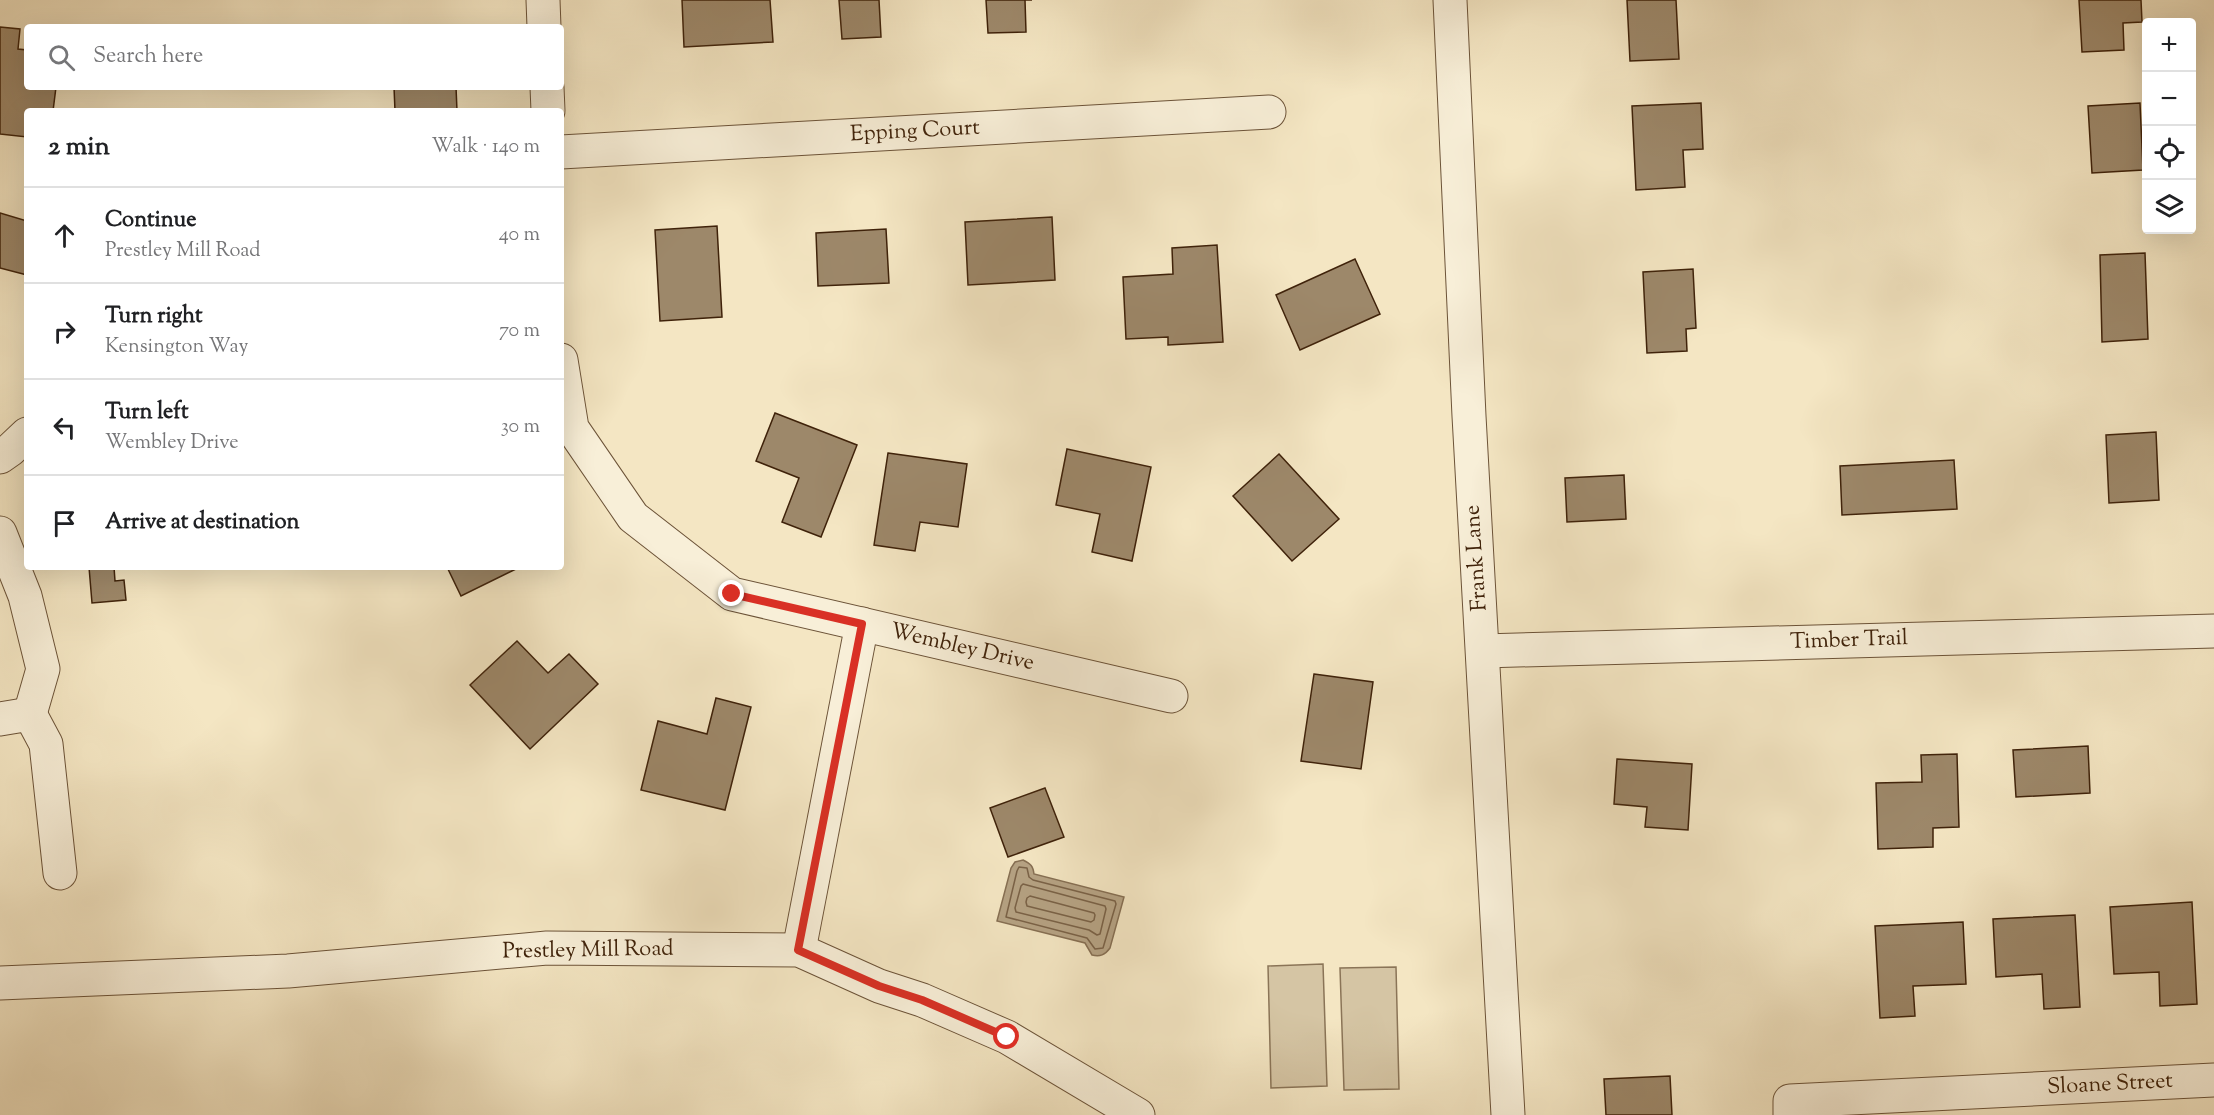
<!DOCTYPE html>
<meta charset="utf-8">
<style>
:root{--surface:#fff;--page:#f2f2f2;--text:#202124;--muted:#757577;--line:#e0e0e0}
body{margin:0;font-family:"Sorts Mill Goudy",serif;background:var(--page);color:var(--text)}
.controls{position:absolute;right:18px;top:18px;display:grid;overflow:hidden;border-radius:6px;box-shadow:0 6px 24px #0002}
.controls button{width:54px;height:54px;display:grid;place-items:center;padding:0;border:0;border-bottom:2px solid var(--line);background:var(--surface);color:var(--text);font:30px sans-serif}
.stop{position:absolute;width:18px;height:18px;margin:-14px;border:4px solid #d93025;border-radius:50%;background:#fff}
.stop.end{background:#d93025;border-color:#fff;box-shadow:0 2px 6px #0008}
.list{margin:0;padding:0;list-style:none}
h2{display:flex;justify-content:space-between;align-items:center;height:78px;margin:0;padding:0 24px;font-size:26px}
h2 small{font-size:20px;font-weight:400;color:var(--muted)}
.list li{display:grid;grid-template-columns:39px 1fr auto;gap:18px;align-items:center;box-sizing:border-box;height:96px;padding:0 24px;border-top:2px solid var(--line)}
.list b{display:block;font-size:22px;white-space:nowrap}
.list p{margin:0;font-size:20px;white-space:nowrap;color:var(--muted)}
.list em{font-size:20px;font-style:normal;color:var(--muted)}
.icon{flex:none;width:33px;height:33px;fill:none;stroke:currentColor;stroke-width:2;stroke-linecap:round;stroke-linejoin:round}
.map{position:relative;flex:none;width:2214px;height:1115px;overflow:hidden}
.search{position:absolute;background:var(--surface);box-shadow:0 6px 24px #0002;left:24px;top:24px;width:540px;height:66px;display:flex;align-items:center;gap:15px;box-sizing:border-box;padding:0 21px;border-radius:6px;color:var(--muted);font-size:22px}
.panel{position:absolute;background:var(--surface);box-shadow:0 6px 24px #0002;left:24px;top:108px;width:540px;height:462px;border-radius:6px}
.map>svg:first-child{display:block}
.green{fill:#d5c5a4;stroke:#8a7457;stroke-width:1.5}
.water{fill:#b6a384;stroke:#866f53;stroke-width:1.5}
.lines{fill:none;stroke-linecap:round;stroke-linejoin:round}
.shore{stroke:#7a6247;stroke-width:1.5}
.building{fill:#9d886a;stroke:#3f220a;stroke-width:1.5}
.minor-casing{stroke:#6c5338;stroke-width:35}
.minor{stroke:#f8efd8;stroke-width:33}
.route{stroke:#d93025;stroke-width:8}
.labels{text-anchor:middle;dominant-baseline:central;stroke-width:4.5;stroke-linejoin:round;paint-order:stroke}
.street-label{font-size:22px;fill:#3f220a;stroke:#f8efd8}
</style>
<div class="map">
<svg width="2214" height="1115" viewBox="0 0 2214 1115">
<rect width="100%" height="100%" fill="#f4e6c3"/>
<filter id="stains"><feTurbulence type="fractalNoise" baseFrequency=".00333" numOctaves="4"/><feColorMatrix values="0 0 0 0 .2 0 0 0 0 .09 0 0 0 0 .02 0 0 0 .5 -.17"/></filter>
<radialGradient id="worn" r=".72"><stop offset=".6" stop-color="#630" stop-opacity="0"/><stop offset="1" stop-color="#630" stop-opacity=".3"/></radialGradient>
<g class="green">
<polygon points="1323,964 1327,1086 1271,1088 1268,966"/>
<polygon points="1396,967 1399,1089 1344,1090 1340,968"/>
</g>
<path class="water" d="M1023,860C1031,864 1033,866 1034,874L1124,897L1110,948C1105,955 1100,957 1092,955L1085,943L997,921L1011,868L1015,862Z"/>
<g class="lines">
<g class="shore">
<polygon points="1019,867 1027,868 1029,877 1033,880 1115,901 1116,904 1103,948 1095,949 1087,938 1006,917 1017,871"/>
<polygon points="1023,884 1105,906 1106,909 1100,934 1097,935 1089,930 1016,912 1015,908 1021,886"/>
<polygon points="1030,896 1094,913 1095,915 1094,920 1091,922 1027,906 1026,902 1027,898"/>
</g>
</g>
<g class="building">
<polygon points="682,0 770,0 773,42 684,47"/>
<polygon points="839,0 879,0 881,37 842,39"/>
<polygon points="986,0 1032,0 1025,0 1026,32 988,33"/>
<polygon points="1627,0 1676,0 1679,59 1630,61"/>
<polygon points="2079,0 2141,0 2142,22 2123,23 2124,50 2082,52"/>
<polygon points="0,27 20,29 18,49 27,50 27,87 56,87 53,111 27,111 27,137 0,134"/>
<polygon points="394,87 456,87 457,111 395,111"/>
<polygon points="1701,103 1703,149 1683,150 1685,187 1636,190 1632,106"/>
<polygon points="2140,103 2143,170 2092,173 2088,106"/>
<polygon points="0,213 27,221 27,275 0,268"/>
<polygon points="1052,217 1055,280 968,285 965,222"/>
<polygon points="717,226 722,317 660,321 655,230"/>
<polygon points="886,229 889,283 818,286 816,233"/>
<polygon points="1217,245 1223,342 1168,345 1168,337 1126,339 1123,277 1173,274 1172,248"/>
<polygon points="2145,253 2148,339 2102,342 2100,255"/>
<polygon points="1355,259 1380,314 1300,350 1276,295"/>
<polygon points="1693,269 1696,328 1686,329 1687,351 1647,353 1643,272"/>
<polygon points="775,413 857,445 821,537 782,522 799,478 756,461"/>
<polygon points="2156,432 2159,500 2109,503 2106,435"/>
<polygon points="1067,449 1151,467 1132,561 1092,552 1100,514 1056,505"/>
<polygon points="888,453 967,464 958,527 920,522 915,551 874,545"/>
<polygon points="1279,454 1339,519 1292,561 1233,496"/>
<polygon points="1954,460 1957,509 1842,515 1840,466"/>
<polygon points="1624,475 1626,519 1567,522 1565,478"/>
<polygon points="89,567 114,567 115,581 124,580 126,600 92,603"/>
<polygon points="447,567 520,567 461,596"/>
<polygon points="517,641 548,673 569,654 598,684 530,749 470,685"/>
<polygon points="1314,674 1373,682 1361,769 1301,761"/>
<polygon points="716,698 751,707 725,810 641,790 658,721 707,734"/>
<polygon points="2088,746 2090,793 2016,797 2013,750"/>
<polygon points="1957,754 1959,827 1933,828 1933,847 1878,849 1876,783 1922,782 1921,755"/>
<polygon points="1617,759 1692,764 1688,830 1645,827 1647,807 1614,804"/>
<polygon points="1045,788 1064,837 1008,857 990,808"/>
<polygon points="2192,902 2197,1004 2160,1006 2159,972 2114,974 2110,907"/>
<polygon points="2075,915 2080,1007 2044,1009 2042,974 1996,977 1993,919"/>
<polygon points="1963,922 1966,984 1913,986 1915,1016 1880,1018 1875,926"/>
<polygon points="1670,1076 1672,1115 1606,1115 1604,1079"/>
</g>
<g class="lines">
<defs>
<g id="minor">
<polyline points="543,0 544,27"/>
<polyline points="1450,0 1469,416 1508,1115"/>
<polyline points="547,87 548,111"/>
<polyline points="561,152 1269,112"/>
<polyline points="561,360 572,428 633,517 732,594 1171,696"/>
<polyline points="0,457 10,450 27,434"/>
<polyline points="0,533 25,596 43,669 30,714"/>
<polyline points="1483,651 2214,631"/>
<polyline points="0,719 30,714 46,744 60,873"/>
<polyline points="799,950 862,624"/>
<polyline points="0,983 288,971 547,948 799,950 879,986 922,1000 1007,1037 1138,1115"/>
<polyline points="1790,1115 1790,1101 2214,1080"/>
</g>
</defs>
<use href="#minor" class="minor-casing"/>
<use href="#minor" class="minor"/>
</g>
<g class="lines">
<polyline class="route" points="732,594 862,624 798,950 879,986 922,1000 1007,1037"/>
</g>
<g class="labels">
<g class="street-label">
<text transform="translate(915 132) rotate(-3)">Epping Court</text>
<text transform="translate(1477 558) rotate(-94)">Frank Lane</text>
<text transform="translate(1849 641) rotate(-2)">Timber Trail</text>
<text transform="translate(962 648) rotate(13)">Wembley Drive</text>
<text transform="translate(588 951) rotate(-1)">Prestley Mill Road</text>
<text transform="translate(2110 1085) rotate(-3)">Sloane Street</text>
</g>
</g>
<rect width="100%" height="100%" filter="url(#stains)"/>
<rect width="100%" height="100%" fill="url(#worn)"/>
</svg>
<div class="controls">
<button>+</button>
<button>−</button>
<button><svg class="icon" aria-label="locate" viewBox="0 0 24 24"><circle cx="12" cy="12" r="6"/><path d="M12 2v4M12 18v4M2 12h4M18 12h4"/></svg></button>
<button><svg class="icon" aria-label="layers" viewBox="0 0 24 24"><path d="M12 4l9 5-9 5-9-5zM3 14l9 5 9-5"/></svg></button>
</div>
<div class="stop" style="left:1007px;top:1037px"></div>
<div class="stop end" style="left:732px;top:594px"></div>
<div class="search"><svg class="icon" aria-label="search" viewBox="0 0 24 24"><circle cx="10" cy="10" r="6"/><path d="M15 15l6 6"/></svg>Search here</div>
<section class="panel">
<h2>2 min<small>Walk · 140 m</small></h2>
<ul class="list">
<li><svg class="icon" aria-label="ahead" viewBox="0 0 24 24"><path d="M12 20V5M6 11l6-6 6 6"/></svg><div><b>Continue</b><p>Prestley Mill Road</p></div><em>40 m</em></li>
<li><svg class="icon" aria-label="right" viewBox="0 0 24 24"><path d="M7 20v-9h11M14 6l5 5-5 5"/></svg><div><b>Turn right</b><p>Kensington Way</p></div><em>70 m</em></li>
<li><svg class="icon" aria-label="left" viewBox="0 0 24 24"><path d="M17 20v-9H6M10 6l-5 5 5 5"/></svg><div><b>Turn left</b><p>Wembley Drive</p></div><em>30 m</em></li>
<li><svg class="icon" aria-label="arrive" viewBox="0 0 24 24"><path d="M6 21V4h12l-3 4 3 4H6"/></svg><div><b>Arrive at destination</b></div></li>
</ul>
</section>
</div>
